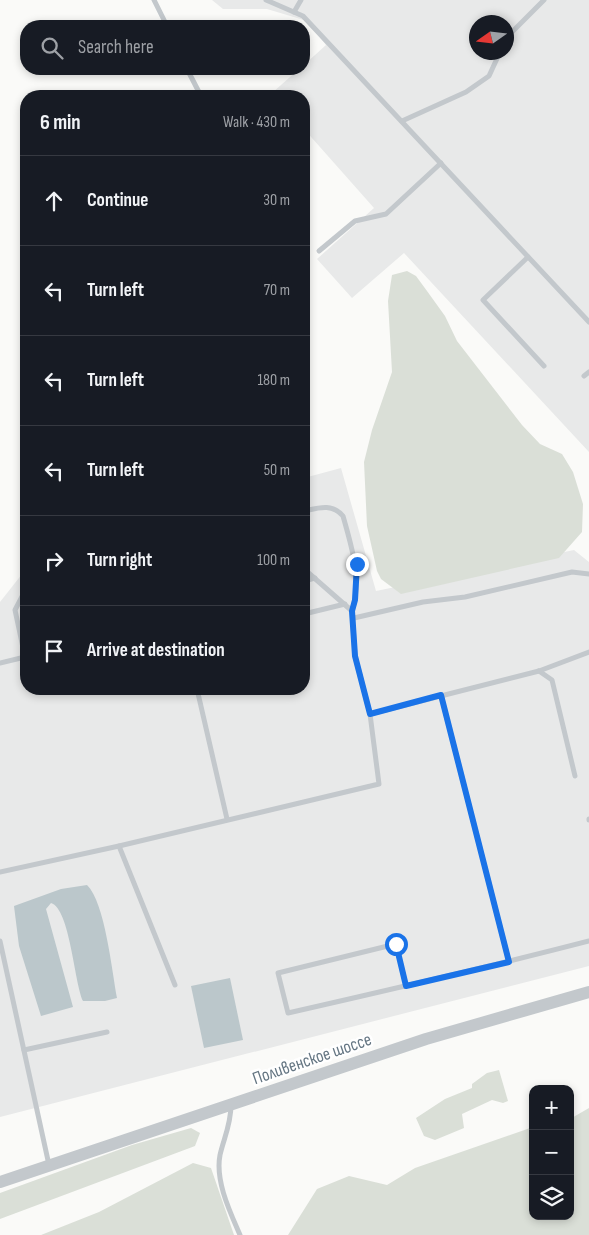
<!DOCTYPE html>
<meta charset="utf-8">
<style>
:root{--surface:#171b24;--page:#20242c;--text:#f1f3f6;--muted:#9ea1a6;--line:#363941}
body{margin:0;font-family:"Sofia Sans Condensed",sans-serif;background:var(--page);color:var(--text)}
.controls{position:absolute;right:15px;bottom:15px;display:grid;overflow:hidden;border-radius:10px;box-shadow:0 2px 8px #0003}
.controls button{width:45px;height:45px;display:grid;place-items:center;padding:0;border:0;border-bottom:1px solid var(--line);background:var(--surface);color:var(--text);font:25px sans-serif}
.compass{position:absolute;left:469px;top:15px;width:45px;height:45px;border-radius:50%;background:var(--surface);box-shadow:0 2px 8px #0003;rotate:256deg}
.stop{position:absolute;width:15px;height:15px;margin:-11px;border:4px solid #1a73e8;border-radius:50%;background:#fff}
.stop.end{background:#1a73e8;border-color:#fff;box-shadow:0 1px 5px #0008}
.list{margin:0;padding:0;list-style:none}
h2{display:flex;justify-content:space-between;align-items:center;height:65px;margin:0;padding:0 20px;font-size:21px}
h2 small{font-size:16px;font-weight:400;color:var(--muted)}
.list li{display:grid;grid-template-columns:32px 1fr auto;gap:15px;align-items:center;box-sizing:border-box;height:90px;padding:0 20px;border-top:1px solid var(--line)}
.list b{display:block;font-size:19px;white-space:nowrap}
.list em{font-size:16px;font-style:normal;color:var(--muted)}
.icon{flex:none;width:28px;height:28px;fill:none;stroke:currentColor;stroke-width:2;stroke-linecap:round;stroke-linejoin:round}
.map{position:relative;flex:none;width:589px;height:1235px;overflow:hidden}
.search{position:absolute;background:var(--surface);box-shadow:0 2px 8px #0003;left:20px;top:20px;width:290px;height:55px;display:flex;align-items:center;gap:12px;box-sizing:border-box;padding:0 18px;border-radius:20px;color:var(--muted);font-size:19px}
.panel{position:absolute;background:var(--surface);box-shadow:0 2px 8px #0003;left:20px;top:90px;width:290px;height:605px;border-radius:20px}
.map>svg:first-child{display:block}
.built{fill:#e8e9e9;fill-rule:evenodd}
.green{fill:#dadfd7}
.water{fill:#bbc7cb}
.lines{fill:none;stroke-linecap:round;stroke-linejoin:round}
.service{stroke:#c3c8cc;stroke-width:5}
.tertiary{stroke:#c3c8cc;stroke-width:12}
.route{stroke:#1a73e8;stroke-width:6}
.labels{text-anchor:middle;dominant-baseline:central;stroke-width:5;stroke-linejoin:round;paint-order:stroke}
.street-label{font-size:18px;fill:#657683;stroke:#fff}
</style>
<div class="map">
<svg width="589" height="1235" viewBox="0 0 589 1235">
<rect width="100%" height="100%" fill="#fafaf8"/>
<g class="built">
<path d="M212,0H589V452L404,253L352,298L317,259L374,208L304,129V96H274L272,93L299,69H304V65L326,45L307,21L267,9H223ZM476,22H506V52H476Z"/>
<polygon points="341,468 376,591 574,550 589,562 589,966 0,1117 0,602 26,569 26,689 304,689 304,478"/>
</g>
<g class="green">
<polygon points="407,271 416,276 427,291 445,316 457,341 522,425 540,444 562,454 573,472 583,504 582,532 559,558 401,594 381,579 377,571 367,526 364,462 372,430 392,372 388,301 392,275"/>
<polygon points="499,1070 508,1101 503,1103 492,1100 462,1114 464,1128 435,1140 424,1136 416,1118 445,1099 472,1088 472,1084 487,1073"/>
<polygon points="589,1108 589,1235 288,1235 317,1189 349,1176 387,1185 415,1168 533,1127 533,1216 570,1216 570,1119"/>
<polygon points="191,1128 200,1133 195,1146 0,1219 0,1193 132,1145"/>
<polygon points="193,1163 211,1168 234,1235 41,1235 99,1212"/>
</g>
<g class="water">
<path d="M87,885C105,902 112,972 117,998L105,1001H83C74,981 70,909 51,903L46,909L73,1007L41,1016L19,946L14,906L61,889Z"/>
<polygon points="230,978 243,1040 204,1048 191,986"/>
</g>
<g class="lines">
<g class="service">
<polyline points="154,0 167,26"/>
<polyline points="266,0 303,16 589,322"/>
<polyline points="294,12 301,0"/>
<polyline points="506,38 544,0"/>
<polyline points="187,69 201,96"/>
<polyline points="402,121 466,92 489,76 500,52"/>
<polyline points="319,251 355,221 386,214 441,163"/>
<polyline points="528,257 483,300 544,366"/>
<polyline points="584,376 589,372"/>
<path d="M304,511C318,508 332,503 343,516C352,548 362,578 352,611"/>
<polyline points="304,581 315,578"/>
<polyline points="304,614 345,604"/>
<polyline points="354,618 423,602 465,597 572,572 589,574"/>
<polyline points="0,663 25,657 15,610 26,589"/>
<polyline points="539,671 552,680 575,776"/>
<polyline points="197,689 227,819"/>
<polyline points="441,695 509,962"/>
<polyline points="370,714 539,671 589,652"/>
<polyline points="589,819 589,820"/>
<polyline points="119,846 175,985"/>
<polyline points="0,872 119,846 379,784 370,714 355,656 352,611 304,569"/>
<polyline points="0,941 49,1165"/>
<path d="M406,986L396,944L278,973L288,1013C389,990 489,967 589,941"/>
<polyline points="24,1050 107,1032"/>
<path d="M231,1105C231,1124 224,1138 220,1155C215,1181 230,1212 240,1235"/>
</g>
<polyline class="tertiary" points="0,1182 426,1039 589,992"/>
</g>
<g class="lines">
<polyline class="route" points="357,564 355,600 352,611 355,656 370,714 441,695 509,962 406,986 396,944"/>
</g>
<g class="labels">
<g class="street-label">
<text transform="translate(312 1059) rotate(-19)">Поливенское шоссе</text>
</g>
</g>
</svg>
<div class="controls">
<button>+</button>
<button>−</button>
<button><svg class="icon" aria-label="layers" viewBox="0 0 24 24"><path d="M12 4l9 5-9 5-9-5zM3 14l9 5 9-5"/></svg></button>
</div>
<svg class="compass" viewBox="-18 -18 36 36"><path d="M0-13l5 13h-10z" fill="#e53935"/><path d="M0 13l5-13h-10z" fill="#9ea1a6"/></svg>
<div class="stop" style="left:396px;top:944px"></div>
<div class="stop end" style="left:357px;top:564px"></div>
<div class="search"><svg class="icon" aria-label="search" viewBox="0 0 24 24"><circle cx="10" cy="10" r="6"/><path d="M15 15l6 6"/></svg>Search here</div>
<section class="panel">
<h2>6 min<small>Walk · 430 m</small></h2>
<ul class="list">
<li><svg class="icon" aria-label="ahead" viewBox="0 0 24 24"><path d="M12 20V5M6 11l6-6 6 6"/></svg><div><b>Continue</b></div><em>30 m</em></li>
<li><svg class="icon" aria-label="left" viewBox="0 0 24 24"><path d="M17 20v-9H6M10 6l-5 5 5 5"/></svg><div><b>Turn left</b></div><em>70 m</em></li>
<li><svg class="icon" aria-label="left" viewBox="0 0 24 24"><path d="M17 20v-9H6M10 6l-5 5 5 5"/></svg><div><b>Turn left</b></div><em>180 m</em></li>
<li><svg class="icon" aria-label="left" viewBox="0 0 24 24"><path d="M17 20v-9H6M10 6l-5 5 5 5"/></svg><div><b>Turn left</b></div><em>50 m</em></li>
<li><svg class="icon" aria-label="right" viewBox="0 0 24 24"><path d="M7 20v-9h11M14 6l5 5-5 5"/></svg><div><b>Turn right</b></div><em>100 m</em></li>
<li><svg class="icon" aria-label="arrive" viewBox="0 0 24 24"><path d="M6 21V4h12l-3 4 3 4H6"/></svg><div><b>Arrive at destination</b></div></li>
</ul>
</section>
</div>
